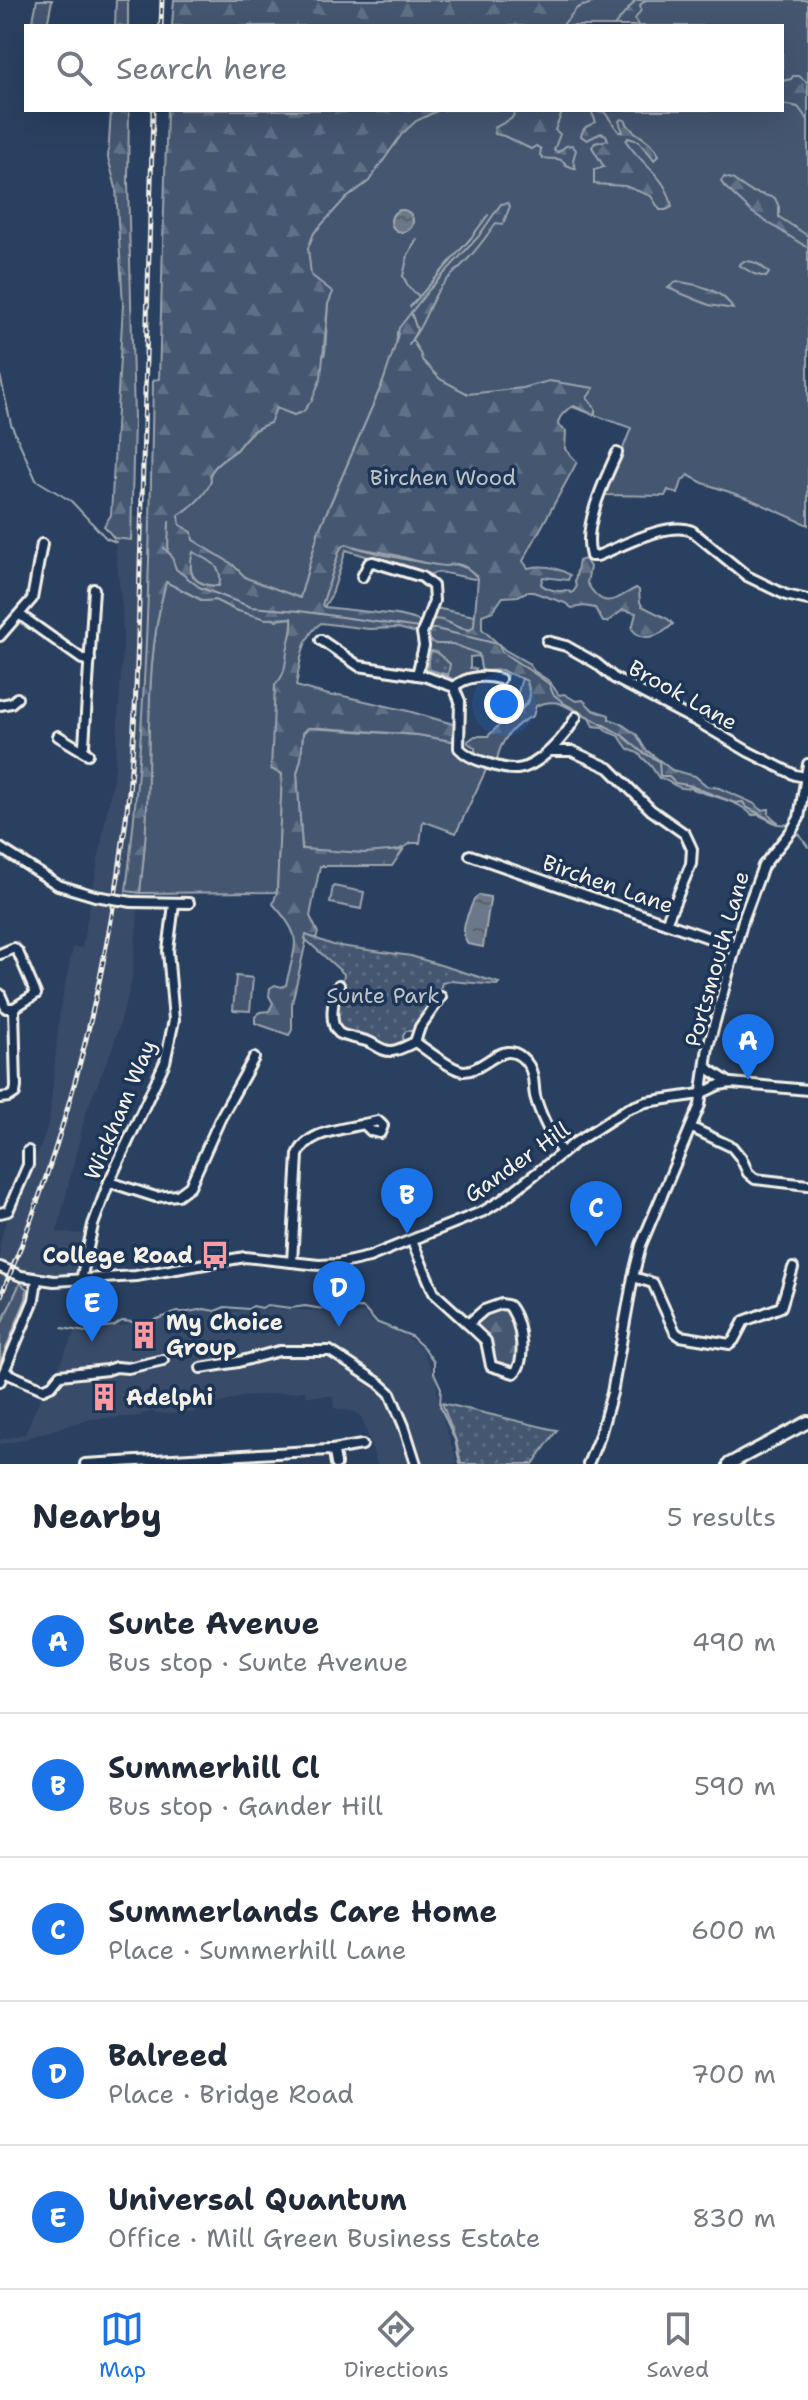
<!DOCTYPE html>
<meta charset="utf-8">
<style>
:root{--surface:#fff;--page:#f6f6f7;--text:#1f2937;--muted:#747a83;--line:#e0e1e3;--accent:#1a73e8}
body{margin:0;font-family:"Shantell Sans",sans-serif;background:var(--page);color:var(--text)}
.you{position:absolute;left:504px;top:704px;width:28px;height:28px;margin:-20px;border:6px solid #fff;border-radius:50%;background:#1a73e8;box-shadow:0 0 0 12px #1a73e833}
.badge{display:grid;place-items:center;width:52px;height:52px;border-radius:50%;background:var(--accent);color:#fff;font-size:26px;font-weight:700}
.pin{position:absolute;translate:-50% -66px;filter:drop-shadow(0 2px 4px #0008)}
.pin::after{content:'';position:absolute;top:42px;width:28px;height:24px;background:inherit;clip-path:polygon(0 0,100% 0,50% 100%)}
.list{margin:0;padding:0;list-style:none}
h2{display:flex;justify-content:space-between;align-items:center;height:104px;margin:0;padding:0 32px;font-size:34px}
h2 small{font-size:26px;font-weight:400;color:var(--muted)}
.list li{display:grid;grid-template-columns:52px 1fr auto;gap:24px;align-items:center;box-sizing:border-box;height:144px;padding:0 32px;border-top:2px solid var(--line)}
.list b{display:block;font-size:30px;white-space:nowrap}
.list p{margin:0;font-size:26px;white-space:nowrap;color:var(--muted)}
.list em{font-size:26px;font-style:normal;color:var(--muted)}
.icon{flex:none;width:44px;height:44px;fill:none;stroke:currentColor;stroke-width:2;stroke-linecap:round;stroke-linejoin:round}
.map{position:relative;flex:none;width:808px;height:1464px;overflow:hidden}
.search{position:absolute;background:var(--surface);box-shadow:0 8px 32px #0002;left:24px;right:24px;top:24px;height:88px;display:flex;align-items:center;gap:20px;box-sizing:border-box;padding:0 28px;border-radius:0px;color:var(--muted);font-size:30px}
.sheet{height:824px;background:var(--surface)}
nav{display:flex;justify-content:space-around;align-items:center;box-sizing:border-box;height:112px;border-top:2px solid var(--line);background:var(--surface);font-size:22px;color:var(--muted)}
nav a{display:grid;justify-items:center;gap:4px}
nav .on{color:var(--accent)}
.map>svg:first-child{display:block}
.built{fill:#374c69}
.grass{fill:#445771;stroke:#9ca4ac;stroke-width:2}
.forest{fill:url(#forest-firs);stroke:#9ca4ac;stroke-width:2;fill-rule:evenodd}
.park{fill:url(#park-dots);stroke:#9ca4ac;stroke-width:2}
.water{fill:url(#water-ripples);stroke:#a1a8b0;stroke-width:2}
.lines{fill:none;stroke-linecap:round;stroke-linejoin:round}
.stream{stroke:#a1a8b0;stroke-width:2}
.minor-casing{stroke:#f4f1e8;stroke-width:14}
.major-casing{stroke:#f4f1e8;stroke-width:16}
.minor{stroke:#1d3557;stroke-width:8}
.major{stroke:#1d3557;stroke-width:10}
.rail-casing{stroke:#f4f1e8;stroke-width:5}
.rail{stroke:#1d3557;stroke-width:2;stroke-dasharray:6;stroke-linecap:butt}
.minor-bridge-casing{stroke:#f4f1e8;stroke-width:14;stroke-linecap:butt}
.minor-bridge{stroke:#1d3557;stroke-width:8}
.labels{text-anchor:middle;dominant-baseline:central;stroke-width:7;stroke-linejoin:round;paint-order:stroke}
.park-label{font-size:22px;fill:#bfc3c4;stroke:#1d3557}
.street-label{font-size:22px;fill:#f4f1e8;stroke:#1d3557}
.poi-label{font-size:22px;font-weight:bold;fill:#f4f1e8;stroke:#1d3557;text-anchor:start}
</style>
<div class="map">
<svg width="808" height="1464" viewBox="0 0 808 1464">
<defs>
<pattern id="forest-firs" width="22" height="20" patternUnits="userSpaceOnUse" patternTransform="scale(2)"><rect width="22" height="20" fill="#445771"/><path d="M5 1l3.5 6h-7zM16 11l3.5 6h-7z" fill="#607085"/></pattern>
<pattern id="park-dots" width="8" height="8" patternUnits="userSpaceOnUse" patternTransform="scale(2)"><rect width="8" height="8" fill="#445771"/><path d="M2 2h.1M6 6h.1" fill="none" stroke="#607085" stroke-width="1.8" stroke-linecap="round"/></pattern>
<pattern id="water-ripples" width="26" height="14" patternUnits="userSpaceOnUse" patternTransform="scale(2)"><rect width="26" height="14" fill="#6a788a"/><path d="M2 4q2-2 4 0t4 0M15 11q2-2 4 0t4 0" fill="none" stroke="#5b626b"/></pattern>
</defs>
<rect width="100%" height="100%" fill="#2a4060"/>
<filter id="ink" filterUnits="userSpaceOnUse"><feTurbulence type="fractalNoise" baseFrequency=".0125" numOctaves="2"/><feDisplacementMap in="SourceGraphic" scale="16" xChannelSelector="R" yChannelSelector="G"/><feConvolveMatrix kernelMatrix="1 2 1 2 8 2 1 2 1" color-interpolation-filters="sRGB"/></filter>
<g filter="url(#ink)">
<g class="built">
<polygon points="166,514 146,826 132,981 114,1044 86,1112 57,1232 85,1234 75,1275 24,1271 0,1261 0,1245 3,1230 41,1145 49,1122 60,1010 73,947 82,948 115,768 123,643 122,610 115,544 116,518"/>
<polygon points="0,1272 22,1283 27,1289 20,1316 0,1363"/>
<polygon points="273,1309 364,1313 370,1321 392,1327 405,1335 423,1350 436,1380 439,1407 458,1464 377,1464 362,1418 355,1412 334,1408 333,1396 306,1396 305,1391 241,1397 190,1413 166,1414 151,1412 142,1414 141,1416 89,1419 17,1441 0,1444 0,1440 25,1434 42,1394 7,1378 42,1386 50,1382 60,1364 75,1331 84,1333 140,1322 145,1324 176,1314 205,1310 215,1312"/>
</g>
<g class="grass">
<path d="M528,0H808V525L750,499L703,483L688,475L682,481L678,494L668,490L665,496L605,495L631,428L570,406L465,396L440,380L397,333V343L383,382L319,530L300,598L246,578L232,564L193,540L186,528L180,525L178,520L179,515C191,507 205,496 210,483C213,473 207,479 212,471C218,461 229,457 236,450C248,436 250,430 269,423L276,407L294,415L325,353L328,303L285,266L393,110H782V26H494Z"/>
<path d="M346,544C365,551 439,569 455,564L469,569L478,578L474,579L440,572L427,575L346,550L332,594L324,607L322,605L340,548Z"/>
<path d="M193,551C209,559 225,566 219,586C194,585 186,575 193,551Z"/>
<path d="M166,582L203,601L215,600L235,610L276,620L292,618C293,625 286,668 283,676C281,680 279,682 275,686L282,774L277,892L140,893C142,871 145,848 146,826C151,745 144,661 166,582Z"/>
<polygon points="435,608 475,616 474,626 470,630 457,627 450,623 430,620"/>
<path d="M426,639C436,642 444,642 454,644C460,645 475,652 480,655L481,668L502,670L507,675L506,678L482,674L479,656L470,657V668L476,669L473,676L457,682L447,676L426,672L423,669L428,650Z"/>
<polygon points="522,678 527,681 530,698 510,721"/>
<path d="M307,728L418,735L451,741L455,740L456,748L477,765L487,768L456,833L423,821L420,843H411C389,861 330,852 302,849L297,773L301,759L303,733Z"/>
<polygon points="333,886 364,892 361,909 330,903"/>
<polygon points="236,976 253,978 250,1011 233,1010"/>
<polygon points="20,1283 27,1289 26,1299 0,1363 0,1327"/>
</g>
<g class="forest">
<polygon points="37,0 52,0 47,26 32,26"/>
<polygon points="116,0 128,0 128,26 115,26"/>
<polygon points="174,0 601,0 577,8 562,26 172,26"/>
<polygon points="636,0 646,0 640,5 641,10 635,19 638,26 614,26"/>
<polygon points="793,76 799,76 808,83 808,120 798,107 782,104 782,81 791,79"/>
<polygon points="111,110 129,110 128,181 134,420 131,540 114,538 104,526 111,515 123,305 116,188 108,158"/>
<path d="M167,110H439L416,121L402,134L369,181L344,200L314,233L308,248L311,275L333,292L328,304L321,378L312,400L303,412L294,415L276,408L270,423C250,430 248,435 236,450C229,457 218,461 212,471C207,479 213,473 210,483C205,496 191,507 179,515L180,525L192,532L193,540L232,564L246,578L300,598L319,530L383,382L396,343L399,328L428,291L478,237L501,204L508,203L510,206L503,224L496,223C486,237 476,251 464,263C455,273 441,283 435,296C427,310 423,326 412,339C415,347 421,351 422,360L440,379L468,394L523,388L549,381L594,388L587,398L595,408V415L574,406C566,409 558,417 558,425L566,431L565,449L577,462L523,561L528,568C542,565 557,567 570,575L568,580L543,577L541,584C546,589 559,593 566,590L572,593L576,588L575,581L579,561L585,559L590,567L587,583C604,611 613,600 636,588L639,590L640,602L642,606L668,619L673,624C662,635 643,644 632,629L636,613L623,610L607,622H603L595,608L584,606L572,608L565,603L533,592H526L518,596L503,597L493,611L482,615V629L505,650L528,663L534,671L549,681L559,695L564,694L576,701L583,700L593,710L609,715V719L620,723L637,735L645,749L672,770L695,776L707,786L719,788L753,803L762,810L769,809V815L778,822L777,824L759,815H752C737,799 710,797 691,788C678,791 670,780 659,778L651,766L638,753L628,749L619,736L608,732L603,727L593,726L589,718C567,710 560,695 536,706L533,716C514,724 500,741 497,760L475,753V748L468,743V741L475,736H488L499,725L516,716L529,701L530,694L527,681C517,675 512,677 502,670L483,671L481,668L479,654L453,644H436L424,637L430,620C446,616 455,630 470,630L474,626L478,578C473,572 465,565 457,564C453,564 449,566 445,566C431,565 416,561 402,557C383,551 365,551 346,544L340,549L322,605L324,607L397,615L417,620L420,623L417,633L398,628L369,629L321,623C301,637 300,665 296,686L332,696L339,695L408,711L453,724L455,725L454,740L452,741L418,735L322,728H308L303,733L301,759L297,773L302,849L365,853L403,850L392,866H320L310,916L318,933L316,938L307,937L292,1003V1030L289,1035L255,1023V1017L260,1012L269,1011L273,1003L269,996L270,988L275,985L282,987L286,985C295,943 305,939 273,904L277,892L282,774L271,769L275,685C287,674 285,661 288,646C290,635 294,629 292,618L266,619L235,610L215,600L204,601L166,582C144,661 151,745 146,826C145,848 142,871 140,893L126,891C147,721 150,551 153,380L159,379ZM193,552C208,559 225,566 219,586C194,586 186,575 193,552Z"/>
<path d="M517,110H563L555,130L560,134L554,150L558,152L566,146L572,145L576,150L573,160L576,169L566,165C561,156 552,160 543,158L540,155L541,149L536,146L531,149L504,136L495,134L494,128L511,119Z"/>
<path d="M588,110H603L619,132H623L619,121L621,119L625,120C633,137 648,135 659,155L654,160C650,152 643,149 639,141L628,138L626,141C642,166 667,176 672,207L666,210H660L651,196L643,193L625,186L594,184V170L604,167L592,147L595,143L608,140L606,135L601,133L587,140L581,136C584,124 589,127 596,122L592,113Z"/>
<polygon points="724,177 732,179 750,191 775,198 779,207 779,217 808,236 808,248 753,213 724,186 721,181"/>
<path d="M744,261C755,261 761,265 769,273L766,277L754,274L739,265Z"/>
<path d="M676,282C695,283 724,290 733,309L709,305L668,288Z"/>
<polygon points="503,1306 511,1312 520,1349 513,1370 493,1365 490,1341 474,1326 473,1323 484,1312"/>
</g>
<g class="park">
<polygon points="431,651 436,652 450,664 448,675 427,669"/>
<path d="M306,935L333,945L411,956L499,983L497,985L450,981L442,983L439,993L414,1034L412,1031H406L403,1036L404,1045C386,1051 376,1041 360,1035C353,1033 347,1033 340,1031C331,1010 342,994 344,974L305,939Z"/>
<polygon points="442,1403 551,1429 557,1430 533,1464 461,1464 456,1441"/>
</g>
<g class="water">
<circle cx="402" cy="221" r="11"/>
<path d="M479,895L490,897V900L483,947L468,944C458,929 469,914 474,899Z"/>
</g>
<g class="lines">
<g class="stream">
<polyline points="417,239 408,255 403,276 409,288 419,296"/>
<polyline points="410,307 471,238 488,215"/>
<polyline points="409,345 417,330 411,312"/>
<polyline points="0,375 11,424 36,480 71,501 106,538 116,542"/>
<polyline points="164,548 171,555 176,569 199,587 251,607 299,611 419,628"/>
<polyline points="168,549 169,522"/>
<polyline points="425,629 436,629 498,644 502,652 541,678 549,684 553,694 565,704 622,735 642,752 659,761 660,776 668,776 675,783 688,785 735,803 743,802 746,807 779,824 790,825"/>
<polyline points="799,834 808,847"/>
<polyline points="62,1328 86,1332 90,1329 114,1326 122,1321 145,1323 178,1312 188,1312 204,1309 215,1311 225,1307 248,1309 253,1306 262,1308 267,1305 291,1308 305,1306 323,1309 363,1308 376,1322 411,1336 425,1349 434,1362 434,1373 441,1388 440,1406 455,1440 460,1464"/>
</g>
<defs>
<g id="minor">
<path d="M617,453C605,479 582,527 591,556H597C621,547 668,520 692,531L747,576L786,595L808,600"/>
<polyline points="362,577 369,563 373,562 422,577 433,586 434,601 422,633 424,646 417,675"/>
<polyline points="20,615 82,659 90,660"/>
<polyline points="0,636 32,599 42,544"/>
<path d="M321,640L359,666L424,676L454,687L460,701L459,748C466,756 476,760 486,763C495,766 507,770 517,769C539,767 566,736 576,717"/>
<polyline points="547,641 566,646 596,663 614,678 700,723 749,752 795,775 805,777"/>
<path d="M454,687C466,676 484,675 500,679"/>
<polyline points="0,705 11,703 17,698"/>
<polyline points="58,736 88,754"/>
<polyline points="82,750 84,745 94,589"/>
<polyline points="550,751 572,751 609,768 651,810 685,834 692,849 691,864 666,923"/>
<polyline points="0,848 58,885 95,896"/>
<polyline points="470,855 735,947"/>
<polyline points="132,902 189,903"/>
<polyline points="0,954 14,948 18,952 36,994 14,1008"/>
<path d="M339,985C333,996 328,1024 339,1033C344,1037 362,1039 369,1042C376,1045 383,1052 392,1051C400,1050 408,1045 415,1042L420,1027L441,997"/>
<polyline points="0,994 6,1008 14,1008 16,1087 15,1093 9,1097 0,1098"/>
<path d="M415,1042C427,1050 450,1069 463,1071C485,1073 506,1031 529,1066C535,1076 533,1086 535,1096C540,1115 552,1137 562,1153"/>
<polyline points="706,1065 710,1070 730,1083"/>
<polygon points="378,1121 383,1126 380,1133 371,1131 364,1124"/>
<polyline points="692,1128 732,1147 741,1158 748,1173 755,1179 808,1185"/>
<polyline points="109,1182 156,1197 178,1195 190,1186 221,1117 254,1058"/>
<polyline points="0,1213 8,1211 28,1165 28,1151"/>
<polyline points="412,1241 434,1293 468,1324"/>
<path d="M292,1262L298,1155C307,1131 341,1130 364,1124"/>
<polyline points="0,1267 21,1276 54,1281 136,1276 245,1257 319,1265 338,1264 369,1257 484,1211 502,1200 576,1142 627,1109 646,1102 700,1094 719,1085 731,1083 808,1090"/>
<polyline points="633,1277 653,1283 675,1332 680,1336 730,1344 734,1340 744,1321 781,1307 793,1268"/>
<polyline points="81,1280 93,1225 109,1182 165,1062 174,1020 168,951 174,904"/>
<path d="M501,1304C507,1305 509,1304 512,1310C521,1324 527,1362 514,1373L491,1366L486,1341L468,1324L484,1310Z"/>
<polyline points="201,1368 238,1362 279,1351 330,1351 379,1383 390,1393 404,1426 416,1464"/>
<polyline points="4,1372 43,1389 52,1385 60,1375 107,1370 116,1367 128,1368 163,1360"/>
<polyline points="0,1381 34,1300 37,1279"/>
<polyline points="332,1450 362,1445"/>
<polyline points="85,1464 329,1450 334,1452 336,1464"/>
<polyline points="588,1464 600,1435 612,1393 633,1277 641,1245 700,1105 708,1047 743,920 763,866 792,830 799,818 808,764"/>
</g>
<polyline id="major" points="729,1464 808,1422"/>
</defs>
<use href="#minor" class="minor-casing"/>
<use href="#major" class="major-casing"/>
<use href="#minor" class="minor"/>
<use href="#major" class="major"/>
<defs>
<g id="rail">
<polyline points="161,26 162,0"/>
<path d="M0,1298C65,1145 106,985 126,819C137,727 138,627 141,534C145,393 149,251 153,110"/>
</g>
</defs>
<use href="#rail" class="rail-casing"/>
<use href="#rail" class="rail"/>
<defs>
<polyline id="minor-bridge" points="95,896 132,902"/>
</defs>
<use href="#minor-bridge" class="minor-bridge-casing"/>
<use href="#minor-bridge" class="minor-bridge"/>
</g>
</g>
<defs>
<symbol id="bus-bare" viewBox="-9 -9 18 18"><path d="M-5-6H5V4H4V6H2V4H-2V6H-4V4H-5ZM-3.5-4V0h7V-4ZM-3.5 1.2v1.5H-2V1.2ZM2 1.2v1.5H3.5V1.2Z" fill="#ff9aa2" stroke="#1d3557" stroke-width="2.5" paint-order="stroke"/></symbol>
<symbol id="building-bare" viewBox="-9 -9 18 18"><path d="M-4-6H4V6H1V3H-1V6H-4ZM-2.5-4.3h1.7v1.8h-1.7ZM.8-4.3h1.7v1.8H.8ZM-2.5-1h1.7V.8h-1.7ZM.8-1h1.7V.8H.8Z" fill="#ff9aa2" stroke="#1d3557" stroke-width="2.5" paint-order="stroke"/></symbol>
</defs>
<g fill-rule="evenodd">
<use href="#bus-bare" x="195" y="1235" width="40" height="40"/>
<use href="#building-bare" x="124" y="1315" width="40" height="40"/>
<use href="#building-bare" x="84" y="1377" width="40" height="40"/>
</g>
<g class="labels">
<g class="park-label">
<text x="443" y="477">Birchen Wood</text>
<text x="383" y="995">Sunte Park</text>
</g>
<g class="street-label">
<text transform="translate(683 695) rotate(29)">Brook Lane</text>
<text transform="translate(608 884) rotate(19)">Birchen Lane</text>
<text transform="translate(717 959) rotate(-74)">Portsmouth Lane</text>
<text transform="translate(120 1110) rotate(-67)">Wickham Way</text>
<text transform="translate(517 1162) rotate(-35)">Gander Hill</text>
</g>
<g class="poi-label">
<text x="193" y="1255" text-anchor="end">College Road</text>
<text x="166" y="1322">My Choice<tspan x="166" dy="25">Group</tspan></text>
<text x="126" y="1397">Adelphi</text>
</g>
</g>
</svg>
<div class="you"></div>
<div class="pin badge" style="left:748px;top:1080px">A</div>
<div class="pin badge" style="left:407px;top:1234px">B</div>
<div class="pin badge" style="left:596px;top:1247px">C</div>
<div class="pin badge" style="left:339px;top:1327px">D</div>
<div class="pin badge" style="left:92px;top:1342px">E</div>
<div class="search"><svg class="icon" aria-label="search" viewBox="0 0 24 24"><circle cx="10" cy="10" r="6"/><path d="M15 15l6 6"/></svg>Search here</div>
</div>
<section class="sheet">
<h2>Nearby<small>5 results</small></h2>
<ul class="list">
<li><span class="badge">A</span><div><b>Sunte Avenue</b><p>Bus stop · Sunte Avenue</p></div><em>490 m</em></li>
<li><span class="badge">B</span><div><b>Summerhill Cl</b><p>Bus stop · Gander Hill</p></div><em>590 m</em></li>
<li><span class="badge">C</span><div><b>Summerlands Care Home</b><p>Place · Summerhill Lane</p></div><em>600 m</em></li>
<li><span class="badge">D</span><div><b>Balreed</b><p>Place · Bridge Road</p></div><em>700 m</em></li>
<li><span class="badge">E</span><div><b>Universal Quantum</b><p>Office · Mill Green Business Estate</p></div><em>830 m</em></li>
</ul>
</section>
<nav>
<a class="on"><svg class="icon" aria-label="map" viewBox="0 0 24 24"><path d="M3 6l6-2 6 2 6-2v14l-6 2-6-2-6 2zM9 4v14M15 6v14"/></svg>Map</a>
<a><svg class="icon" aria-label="directions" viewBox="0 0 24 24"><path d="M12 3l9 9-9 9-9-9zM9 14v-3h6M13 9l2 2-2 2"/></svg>Directions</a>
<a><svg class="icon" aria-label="saved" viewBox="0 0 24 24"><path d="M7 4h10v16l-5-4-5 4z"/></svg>Saved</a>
</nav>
